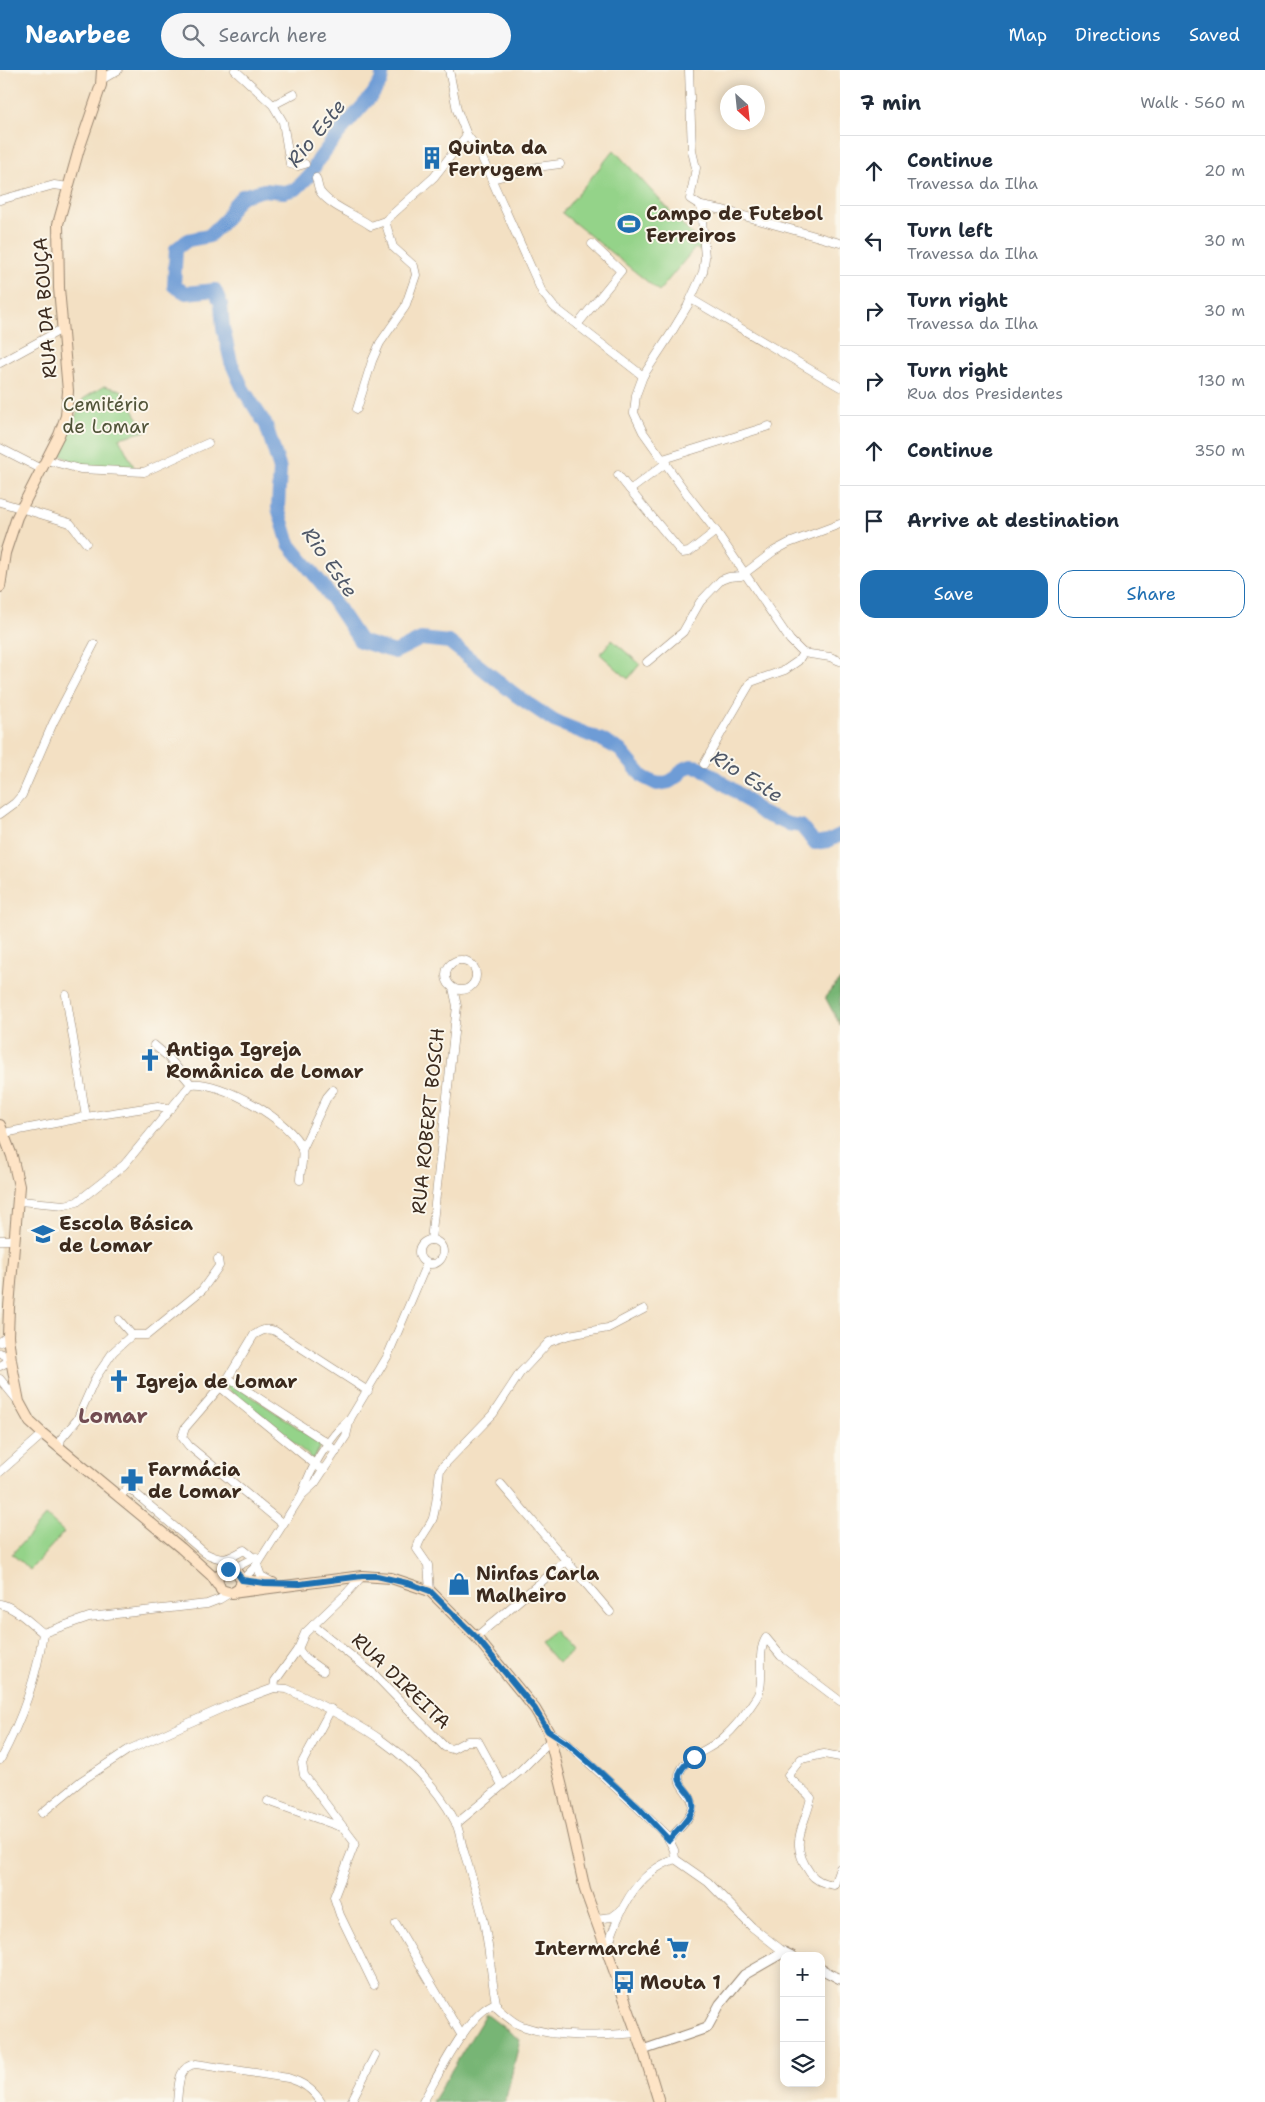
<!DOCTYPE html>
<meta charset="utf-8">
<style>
:root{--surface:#fff;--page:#f6f6f7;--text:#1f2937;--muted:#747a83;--line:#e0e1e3;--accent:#1f6fb2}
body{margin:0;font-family:"Shantell Sans",sans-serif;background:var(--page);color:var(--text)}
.controls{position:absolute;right:15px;bottom:15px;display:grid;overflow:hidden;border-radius:10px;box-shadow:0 2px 12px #0003}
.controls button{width:45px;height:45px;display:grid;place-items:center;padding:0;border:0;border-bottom:1px solid var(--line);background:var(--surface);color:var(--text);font:25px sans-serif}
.compass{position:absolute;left:720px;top:15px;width:45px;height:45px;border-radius:50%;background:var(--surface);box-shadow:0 2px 12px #0003;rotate:153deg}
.stop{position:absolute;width:15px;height:15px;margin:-11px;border:4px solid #1f6fb2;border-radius:50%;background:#fff}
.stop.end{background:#1f6fb2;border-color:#fff;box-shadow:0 1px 5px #0008}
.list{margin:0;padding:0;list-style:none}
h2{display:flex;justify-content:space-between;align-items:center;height:65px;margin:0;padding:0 20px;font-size:21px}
h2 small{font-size:16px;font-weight:400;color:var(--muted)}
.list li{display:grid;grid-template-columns:32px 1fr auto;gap:15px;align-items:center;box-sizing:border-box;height:70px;padding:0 20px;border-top:1px solid var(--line)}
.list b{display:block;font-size:19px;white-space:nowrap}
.list p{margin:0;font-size:16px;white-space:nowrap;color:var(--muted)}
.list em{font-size:16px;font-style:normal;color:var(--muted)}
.actions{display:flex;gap:10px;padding:15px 20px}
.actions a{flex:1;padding:11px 0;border:1px solid var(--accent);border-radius:15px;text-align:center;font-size:18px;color:var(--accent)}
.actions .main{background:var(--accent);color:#fff}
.icon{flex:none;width:28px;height:28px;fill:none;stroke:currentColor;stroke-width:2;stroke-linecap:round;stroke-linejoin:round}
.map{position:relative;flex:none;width:840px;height:2032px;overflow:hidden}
header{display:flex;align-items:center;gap:30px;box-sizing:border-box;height:70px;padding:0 25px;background:var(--accent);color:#fff}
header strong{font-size:24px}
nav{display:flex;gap:28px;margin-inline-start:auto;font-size:18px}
.search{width:350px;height:45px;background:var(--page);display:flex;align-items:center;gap:12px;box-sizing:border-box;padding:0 18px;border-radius:28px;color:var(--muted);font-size:19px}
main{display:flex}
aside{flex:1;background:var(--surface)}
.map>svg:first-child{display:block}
.green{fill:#94d389;stroke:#687e54}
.forest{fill:#77b575;stroke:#59704a}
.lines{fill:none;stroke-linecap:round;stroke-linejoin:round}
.river{stroke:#6e9cd6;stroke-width:14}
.minor-casing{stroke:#978570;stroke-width:9}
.tertiary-casing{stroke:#978570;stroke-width:11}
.secondary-casing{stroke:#978570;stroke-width:12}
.minor{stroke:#fff;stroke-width:8}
.tertiary{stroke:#fff;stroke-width:9}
.secondary{stroke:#fee4c6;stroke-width:10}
.route{stroke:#1f6fb2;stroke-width:6}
.labels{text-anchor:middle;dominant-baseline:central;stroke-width:4;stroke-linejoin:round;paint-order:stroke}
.poi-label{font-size:19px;font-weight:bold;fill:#3b2a1e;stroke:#fbf7ec;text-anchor:start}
.street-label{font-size:19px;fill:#3b2a1e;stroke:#fbf7ec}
.park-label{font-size:19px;fill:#515439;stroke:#fbf7ec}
.water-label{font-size:20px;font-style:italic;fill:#4f5868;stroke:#fbf7ec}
.quarter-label{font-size:21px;font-weight:bold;fill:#724c52;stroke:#fbf7ec}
</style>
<header>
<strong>Nearbee</strong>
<div class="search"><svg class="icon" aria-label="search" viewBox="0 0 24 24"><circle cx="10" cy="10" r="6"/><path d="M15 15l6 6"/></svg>Search here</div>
<nav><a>Map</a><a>Directions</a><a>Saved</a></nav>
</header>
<main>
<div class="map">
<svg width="840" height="2032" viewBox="0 0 840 2032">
<rect width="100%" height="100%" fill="#fbf7ec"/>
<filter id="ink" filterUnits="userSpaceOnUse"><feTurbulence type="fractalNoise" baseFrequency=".02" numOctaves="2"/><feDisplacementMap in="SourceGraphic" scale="10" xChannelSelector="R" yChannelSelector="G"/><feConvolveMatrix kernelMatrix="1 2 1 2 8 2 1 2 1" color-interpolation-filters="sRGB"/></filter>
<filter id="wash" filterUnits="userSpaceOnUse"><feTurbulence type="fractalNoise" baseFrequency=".0096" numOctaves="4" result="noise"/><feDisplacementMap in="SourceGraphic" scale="20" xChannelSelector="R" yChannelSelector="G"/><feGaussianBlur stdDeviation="1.12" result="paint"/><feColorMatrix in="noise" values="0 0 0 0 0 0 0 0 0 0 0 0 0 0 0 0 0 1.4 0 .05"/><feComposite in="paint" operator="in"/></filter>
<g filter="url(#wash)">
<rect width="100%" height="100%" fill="#f3e0c3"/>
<g class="green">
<polygon points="614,80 692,165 701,172 700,181 695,178 659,221 562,143"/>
<polygon points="104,316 121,320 146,361 119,368 135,399 82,397 59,384 83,329"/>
<polygon points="612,570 640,594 628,609 600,584"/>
<polygon points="229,1311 322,1374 313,1389 225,1317"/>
<polygon points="46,1446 64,1462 30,1500 12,1484"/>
<polygon points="554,1561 572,1582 558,1593 540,1572"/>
</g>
<g class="forest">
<polygon points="840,910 840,955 825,927"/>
<polygon points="486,1944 520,1970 505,2032 432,2032"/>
</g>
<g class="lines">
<polyline class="river" points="383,0 381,11 373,24 338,64 319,89 309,106 296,119 284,122 264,120 242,126 233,136 226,149 209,166 188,170 176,179 174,216 186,223 215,220 221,234 223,258 231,292 243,319 266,355 280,399 278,438 289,474 322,514 360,571 395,582 421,569 449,572 517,626 554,651 602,670 620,680 643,707 657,714 669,712 677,707 683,699 691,696 700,697 739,724 763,744 788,754 801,756 815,773 828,771 840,765"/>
</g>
</g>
<g filter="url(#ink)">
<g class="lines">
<defs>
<g id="minor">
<polyline points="235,0 273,35 283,52 290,94 298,96 305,94"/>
<polyline points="449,0 457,40 467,65 478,79 542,222 554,237 643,306"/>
<polyline points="689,0 692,81 696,98 690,129 701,136 723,140 840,173"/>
<polyline points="101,10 118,0"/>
<polyline points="273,35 294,24"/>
<path d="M316,108C318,113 318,120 321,123C332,137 356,145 371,156L385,151L434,107L467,65"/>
<polyline points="492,109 537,97 560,94"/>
<polyline points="0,130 54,115 69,117"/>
<polyline points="701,136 705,188 703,202 688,235 670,265 643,306 636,325 634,343 643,362 687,424 716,461 790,570 803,583 830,587 840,591"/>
<polyline points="691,229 840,317"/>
<polyline points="577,255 621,201 592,174"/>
<polyline points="0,293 62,259"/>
<polyline points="357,339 372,291 380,273 405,237 416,205 414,196 393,177 385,151"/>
<polyline points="0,378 41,399"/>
<polyline points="663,389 769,356"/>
<polyline points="46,390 80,399 144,402 208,373"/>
<polyline points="618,405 630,420 666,393"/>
<polyline points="630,420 682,483 689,482 716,461"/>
<polyline points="0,432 70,453 86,473"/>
<polyline points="647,592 683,562 700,532 721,510 729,507 741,506 774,481 789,473 840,454"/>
<polyline points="704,694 724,658 751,612 785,600 798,591 803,583"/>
<polyline points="0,744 15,733 22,725 53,653 94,574"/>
<circle cx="461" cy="905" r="15"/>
<polyline points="66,925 86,1047"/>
<polyline points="154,975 167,986 191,1014"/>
<path d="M191,1014C220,1010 292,1051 302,1079C304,1087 300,1102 300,1110"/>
<polyline points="4,1063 86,1047 158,1036 171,1039"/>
<polyline points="302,1080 327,1027 333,1020"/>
<polyline points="19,1131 65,1135 77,1132 124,1095 191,1014"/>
<circle cx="431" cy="1182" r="12"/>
<polyline points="0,1170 15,1170"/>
<polyline points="431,1170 457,936 453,918"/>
<polyline points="132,1265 147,1265 202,1220 219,1196 218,1189"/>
<polyline points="0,1272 8,1266"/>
<polyline points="0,1283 11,1290 0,1296"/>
<polyline points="228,1308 326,1372 336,1382"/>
<polyline points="0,1309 18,1331"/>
<polyline points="220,1317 312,1392 320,1398 324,1399"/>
<polyline points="59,1378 61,1369 77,1350 96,1307 113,1282 132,1265 119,1250"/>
<polyline points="0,1402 43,1364"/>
<polyline points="501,1414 610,1542"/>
<path d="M302,1424C311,1397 328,1368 350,1349"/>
<path d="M119,1428L128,1417L205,1483C223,1492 227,1490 244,1480L254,1488"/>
<path d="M283,1454L189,1376L182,1367L185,1358L228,1308L254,1265C262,1260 266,1258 275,1261L368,1321"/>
<polyline points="257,1495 261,1506 270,1511"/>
<polyline points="232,1499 256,1487"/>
<polyline points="242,1510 257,1495 301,1426 315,1413 346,1366 350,1349 387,1287 427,1193"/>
<path d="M430,1521L428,1495L417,1479C419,1467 429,1459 433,1448C437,1433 438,1416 440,1400L443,1396L493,1344L520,1303L549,1272L569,1265L608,1258L644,1239"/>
<path d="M0,1534C17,1538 30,1553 43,1563"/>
<polyline points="313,1555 374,1604 445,1677 452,1679 467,1671 478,1671 502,1715"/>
<polyline points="43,1563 89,1547 207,1534 220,1529 228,1524"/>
<polyline points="476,1567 567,1490"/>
<polyline points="298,1579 305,1588 323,1601"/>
<polyline points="274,1618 275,1611 298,1579 305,1563 347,1523 362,1506"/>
<polyline points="331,1639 302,1693 304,1705 355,1773 334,1827 340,1845 374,1915"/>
<polyline points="548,1661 568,1674 639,1739 667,1766 674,1780 675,1789"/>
<path d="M840,1687L824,1684L801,1689L788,1705C794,1715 805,1719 811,1728C804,1759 788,1772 810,1803C815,1810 825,1814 834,1815L840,1798"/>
<path d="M0,1690C21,1651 37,1607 43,1563"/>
<polyline points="268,1731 344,1758"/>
<path d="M42,1743L81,1711L128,1680L236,1632L274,1618L287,1619C353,1649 422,1685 456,1753C460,1762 461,1773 464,1782C471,1805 479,1828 484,1852C490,1880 491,1910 497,1938C504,1944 513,1953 522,1956C559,1969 599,1966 637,1963"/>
<polyline points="456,1754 521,1700 551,1670"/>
<path d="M669,1770C676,1761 689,1751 692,1740C697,1725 674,1717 680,1702C687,1685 709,1680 722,1669C735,1658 747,1642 756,1628C767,1612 755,1585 766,1568L781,1586L840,1631"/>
<polyline points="675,1789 708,1812 752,1857 784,1882"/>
<polyline points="595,1849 612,1847 620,1841"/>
<polyline points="396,1854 462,1966"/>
<path d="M607,1881C617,1843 635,1803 675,1789"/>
<path d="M177,2032C179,2016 177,1996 196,1994L288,2008C302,2012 313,2019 321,2032"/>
<polyline points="351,2032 375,1985"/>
<path d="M423,2032C438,2006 468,1942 496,1933"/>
</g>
<g id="tertiary">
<polyline points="821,1899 840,1909"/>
<polyline points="643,1980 707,1958 720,1934 744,1905 784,1882 792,1886"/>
</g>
<g id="secondary">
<polyline points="0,517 5,483 17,447 59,365 66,346 68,321 59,218 58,154 79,79 101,15 102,0"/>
<polyline points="0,1055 12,1086 19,1116 9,1237 8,1266 11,1290 19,1332 30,1352 43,1364 181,1478 212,1506 217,1514"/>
<polyline points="242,1510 273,1513"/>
<polyline points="232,1523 239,1519 242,1510 236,1501 228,1499 220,1504 217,1510 221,1520 232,1523 362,1506 391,1508 430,1521 476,1567 535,1639 548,1661 562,1717 585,1820 643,1980 659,2032"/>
</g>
</defs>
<use href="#minor" class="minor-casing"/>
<use href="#tertiary" class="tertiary-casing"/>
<use href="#secondary" class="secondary-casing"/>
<use href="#minor" class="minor"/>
<use href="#tertiary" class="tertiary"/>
<use href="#secondary" class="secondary"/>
</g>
</g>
<g class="lines" filter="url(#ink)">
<path class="route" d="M228,1499L236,1501L242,1510L264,1513L300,1514L362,1506H377L411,1514L430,1521L476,1567L535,1639L548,1661L568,1674L599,1701L639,1738L669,1770C676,1761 690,1750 693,1738C697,1717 659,1714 694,1687"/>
</g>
<defs>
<symbol id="building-bare" viewBox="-9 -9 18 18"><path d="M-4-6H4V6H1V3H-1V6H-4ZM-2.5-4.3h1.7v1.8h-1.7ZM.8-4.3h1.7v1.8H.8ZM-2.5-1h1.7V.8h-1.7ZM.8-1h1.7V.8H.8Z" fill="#1f6fb2" stroke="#fbf7ec" stroke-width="2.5" paint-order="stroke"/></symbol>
<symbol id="stadium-bare" viewBox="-9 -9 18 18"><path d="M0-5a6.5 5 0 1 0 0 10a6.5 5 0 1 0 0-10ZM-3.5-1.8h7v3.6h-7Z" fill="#1f6fb2" stroke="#fbf7ec" stroke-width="2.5" paint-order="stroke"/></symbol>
<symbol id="church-bare" viewBox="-9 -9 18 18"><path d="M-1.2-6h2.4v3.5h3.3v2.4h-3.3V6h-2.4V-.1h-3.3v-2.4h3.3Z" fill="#1f6fb2" stroke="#fbf7ec" stroke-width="2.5" paint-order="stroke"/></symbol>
<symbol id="school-bare" viewBox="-9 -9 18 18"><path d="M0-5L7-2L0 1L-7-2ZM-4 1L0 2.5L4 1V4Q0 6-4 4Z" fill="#1f6fb2" stroke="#fbf7ec" stroke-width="2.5" paint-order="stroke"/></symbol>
<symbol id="pharmacy-bare" viewBox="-9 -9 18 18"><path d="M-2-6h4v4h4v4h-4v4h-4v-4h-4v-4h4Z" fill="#1f6fb2" stroke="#fbf7ec" stroke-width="2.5" paint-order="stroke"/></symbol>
<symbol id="shop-bare" viewBox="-9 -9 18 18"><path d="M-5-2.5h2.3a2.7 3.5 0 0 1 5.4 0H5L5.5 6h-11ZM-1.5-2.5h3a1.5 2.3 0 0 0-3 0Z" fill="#1f6fb2" stroke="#fbf7ec" stroke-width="2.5" paint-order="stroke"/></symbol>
<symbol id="supermarket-bare" viewBox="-9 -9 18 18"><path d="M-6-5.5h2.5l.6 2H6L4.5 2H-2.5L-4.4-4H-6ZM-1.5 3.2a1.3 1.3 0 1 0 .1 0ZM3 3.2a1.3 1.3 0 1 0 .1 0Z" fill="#1f6fb2" stroke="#fbf7ec" stroke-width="2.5" paint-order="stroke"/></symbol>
<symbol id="bus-bare" viewBox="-9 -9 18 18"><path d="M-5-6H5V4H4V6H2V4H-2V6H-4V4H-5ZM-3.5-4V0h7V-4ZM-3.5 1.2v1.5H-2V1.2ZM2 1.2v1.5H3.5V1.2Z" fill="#1f6fb2" stroke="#fbf7ec" stroke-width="2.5" paint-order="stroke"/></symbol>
</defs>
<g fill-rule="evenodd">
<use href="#building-bare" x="416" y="72" width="32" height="32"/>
<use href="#stadium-bare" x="613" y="138" width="32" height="32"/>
<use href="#church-bare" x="134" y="974" width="32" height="32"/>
<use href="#school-bare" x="27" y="1148" width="32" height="32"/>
<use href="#church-bare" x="103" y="1295" width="32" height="32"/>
<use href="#pharmacy-bare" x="116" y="1394" width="32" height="32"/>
<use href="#shop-bare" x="443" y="1498" width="32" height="32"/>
<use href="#supermarket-bare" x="662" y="1862" width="32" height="32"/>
<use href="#bus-bare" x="608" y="1896" width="32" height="32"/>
</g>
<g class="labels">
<g class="poi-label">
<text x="448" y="77">Quinta da<tspan x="448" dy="22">Ferrugem</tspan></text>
<text x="646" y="143">Campo de Futebol<tspan x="646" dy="22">Ferreiros</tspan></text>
<text x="166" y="979">Antiga Igreja<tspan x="166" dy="22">Românica de Lomar</tspan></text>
<text x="59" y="1153">Escola Básica<tspan x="59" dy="22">de Lomar</tspan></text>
<text x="136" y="1311">Igreja de Lomar</text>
<text x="148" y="1399">Farmácia<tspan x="148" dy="22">de Lomar</tspan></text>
<text x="476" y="1503">Ninfas Carla<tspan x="476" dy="22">Malheiro</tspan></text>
<text x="661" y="1878" text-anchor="end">Intermarché</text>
<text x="640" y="1912">Mouta 1</text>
</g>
<g class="street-label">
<text transform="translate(45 238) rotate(-94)">RUA DA BOUÇA</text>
<text transform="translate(428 1051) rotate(-84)">RUA ROBERT BOSCH</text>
<text transform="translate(401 1611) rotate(44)">RUA DIREITA</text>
</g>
<g class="park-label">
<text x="106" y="334">Cemitério<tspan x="106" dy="22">de Lomar</tspan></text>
</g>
<g class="water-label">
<text transform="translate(316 63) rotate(-51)">Rio Este</text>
<text transform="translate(330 492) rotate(55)">Rio Este</text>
<text transform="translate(747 706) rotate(32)">Rio Este</text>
</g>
<g class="quarter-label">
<text x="113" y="1346">Lomar</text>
</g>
</g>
</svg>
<div class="controls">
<button>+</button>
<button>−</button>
<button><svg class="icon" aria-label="layers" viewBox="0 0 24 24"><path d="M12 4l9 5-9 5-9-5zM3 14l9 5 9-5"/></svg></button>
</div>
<svg class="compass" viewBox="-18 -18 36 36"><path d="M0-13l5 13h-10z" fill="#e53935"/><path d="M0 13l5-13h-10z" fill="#747a83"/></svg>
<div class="stop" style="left:694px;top:1687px"></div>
<div class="stop end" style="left:228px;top:1499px"></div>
</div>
<aside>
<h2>7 min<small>Walk · 560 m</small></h2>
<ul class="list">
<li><svg class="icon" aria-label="ahead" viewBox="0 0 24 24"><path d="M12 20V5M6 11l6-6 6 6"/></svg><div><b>Continue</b><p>Travessa da Ilha</p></div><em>20 m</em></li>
<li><svg class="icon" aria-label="left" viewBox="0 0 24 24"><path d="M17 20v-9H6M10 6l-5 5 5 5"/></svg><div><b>Turn left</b><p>Travessa da Ilha</p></div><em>30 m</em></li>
<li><svg class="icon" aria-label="right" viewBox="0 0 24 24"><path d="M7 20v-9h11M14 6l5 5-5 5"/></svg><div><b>Turn right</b><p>Travessa da Ilha</p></div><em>30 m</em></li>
<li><svg class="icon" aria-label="right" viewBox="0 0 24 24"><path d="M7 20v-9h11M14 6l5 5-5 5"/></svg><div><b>Turn right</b><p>Rua dos Presidentes</p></div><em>130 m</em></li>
<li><svg class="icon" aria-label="ahead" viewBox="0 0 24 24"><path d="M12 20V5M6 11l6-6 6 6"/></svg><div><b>Continue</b></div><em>350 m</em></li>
<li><svg class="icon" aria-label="arrive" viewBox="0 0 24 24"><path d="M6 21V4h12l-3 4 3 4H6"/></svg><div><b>Arrive at destination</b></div></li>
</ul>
<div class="actions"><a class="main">Save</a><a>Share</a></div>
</aside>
</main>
